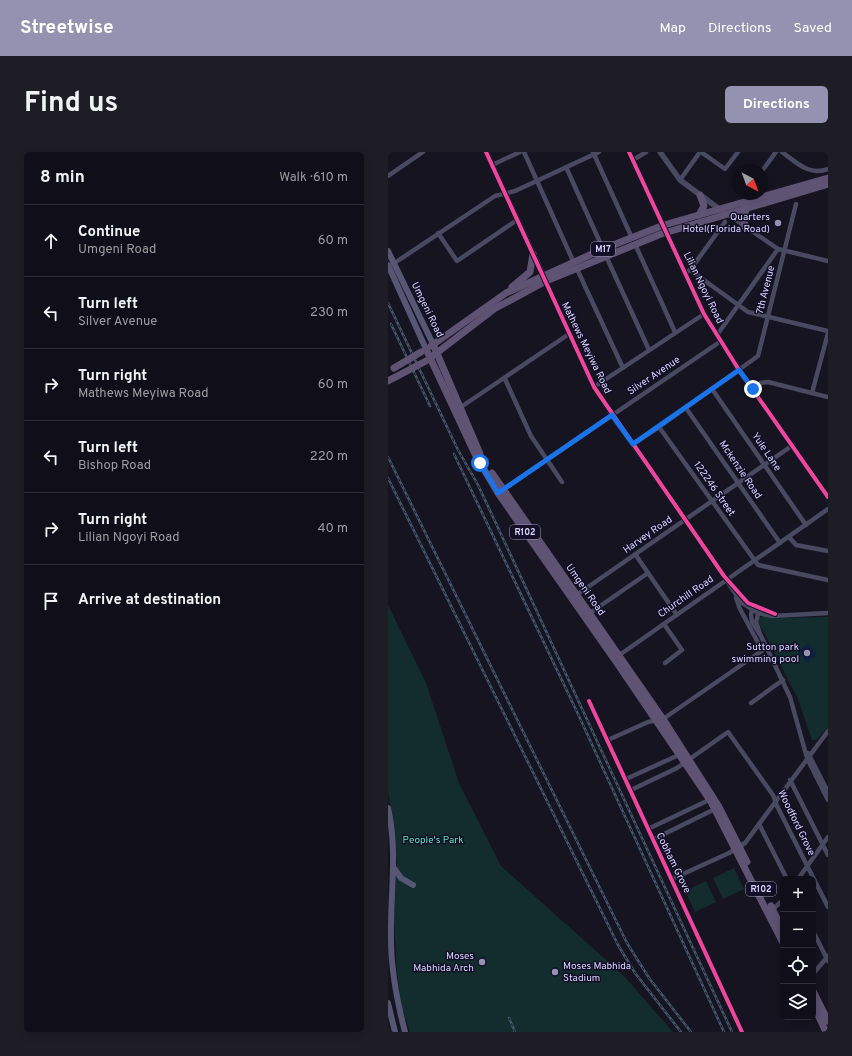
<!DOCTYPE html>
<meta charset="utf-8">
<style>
:root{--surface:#100f19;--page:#1e1d26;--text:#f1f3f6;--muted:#9c9ca2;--line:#302f38;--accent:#9591b1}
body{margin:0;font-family:Overpass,sans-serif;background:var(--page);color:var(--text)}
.controls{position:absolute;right:12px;bottom:12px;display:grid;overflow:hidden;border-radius:6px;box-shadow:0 2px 10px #0003}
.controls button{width:36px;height:36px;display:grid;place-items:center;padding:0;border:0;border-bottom:1px solid var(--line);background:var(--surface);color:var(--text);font:20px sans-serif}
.compass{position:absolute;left:344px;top:12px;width:36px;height:36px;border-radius:50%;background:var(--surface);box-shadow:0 2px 10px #0003;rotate:139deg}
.stop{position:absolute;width:12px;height:12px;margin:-9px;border:3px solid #1a73e8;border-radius:50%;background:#fff}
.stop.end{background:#1a73e8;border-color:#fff;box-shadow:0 1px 4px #0008}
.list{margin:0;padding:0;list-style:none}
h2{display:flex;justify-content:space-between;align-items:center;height:52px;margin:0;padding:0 16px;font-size:17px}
h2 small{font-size:13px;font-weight:400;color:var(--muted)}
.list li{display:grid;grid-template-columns:26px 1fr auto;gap:12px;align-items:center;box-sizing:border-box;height:72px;padding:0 16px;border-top:1px solid var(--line)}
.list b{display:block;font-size:15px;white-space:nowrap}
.list p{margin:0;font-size:13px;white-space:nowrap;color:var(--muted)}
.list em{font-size:13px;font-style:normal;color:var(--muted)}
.icon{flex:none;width:22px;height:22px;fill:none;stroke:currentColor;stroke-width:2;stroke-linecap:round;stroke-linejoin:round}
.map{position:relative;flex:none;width:440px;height:880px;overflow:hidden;border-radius:6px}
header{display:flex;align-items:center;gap:24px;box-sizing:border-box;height:56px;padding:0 20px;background:var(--accent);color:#fff}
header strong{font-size:19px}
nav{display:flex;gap:22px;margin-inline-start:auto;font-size:14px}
.intro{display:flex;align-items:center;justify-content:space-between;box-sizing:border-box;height:96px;padding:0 24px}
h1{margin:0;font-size:28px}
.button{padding:10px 18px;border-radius:6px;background:var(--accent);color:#fff;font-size:14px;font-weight:700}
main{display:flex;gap:24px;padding:0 24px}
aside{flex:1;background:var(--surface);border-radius:6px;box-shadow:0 2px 10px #0003}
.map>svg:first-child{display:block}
.green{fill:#132c2d}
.water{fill:#0d2144}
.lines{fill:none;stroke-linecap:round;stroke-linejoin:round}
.minor{stroke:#4a4962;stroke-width:4.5}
.tertiary{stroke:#4a4962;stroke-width:5.5}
.secondary{stroke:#575674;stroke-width:6}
.primary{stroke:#5e5373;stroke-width:7}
.rail-casing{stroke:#43596b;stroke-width:2.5}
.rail{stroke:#130f26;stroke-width:1;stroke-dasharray:3;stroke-linecap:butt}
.primary-bridge{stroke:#5e5373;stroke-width:7}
.cycleway-casing{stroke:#130f26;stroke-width:6}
.cycleway{stroke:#ed469a;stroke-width:4}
.route{stroke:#1a73e8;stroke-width:5}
.poi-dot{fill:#9591b1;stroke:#130f26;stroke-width:1.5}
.labels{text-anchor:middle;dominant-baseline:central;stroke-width:3;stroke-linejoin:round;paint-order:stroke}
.shield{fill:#130f26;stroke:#9e99be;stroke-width:1}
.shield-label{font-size:9px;font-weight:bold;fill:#d9d4ff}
.poi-label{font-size:10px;fill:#d9d4ff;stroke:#130f26;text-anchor:end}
.street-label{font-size:10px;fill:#d9d4ff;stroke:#130f26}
.park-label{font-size:10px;fill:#5fe0c0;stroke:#130f26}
</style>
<header>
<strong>Streetwise</strong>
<nav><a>Map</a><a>Directions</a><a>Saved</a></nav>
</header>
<div class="intro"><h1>Find us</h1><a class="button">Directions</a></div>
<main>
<aside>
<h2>8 min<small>Walk · 610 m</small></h2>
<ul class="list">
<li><svg class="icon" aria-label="ahead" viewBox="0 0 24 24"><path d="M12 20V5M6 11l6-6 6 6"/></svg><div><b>Continue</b><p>Umgeni Road</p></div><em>60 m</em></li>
<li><svg class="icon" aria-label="left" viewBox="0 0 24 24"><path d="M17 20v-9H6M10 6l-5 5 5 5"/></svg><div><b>Turn left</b><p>Silver Avenue</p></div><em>230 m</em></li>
<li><svg class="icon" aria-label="right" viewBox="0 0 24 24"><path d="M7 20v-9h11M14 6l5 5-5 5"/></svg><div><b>Turn right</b><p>Mathews Meyiwa Road</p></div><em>60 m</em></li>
<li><svg class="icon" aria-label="left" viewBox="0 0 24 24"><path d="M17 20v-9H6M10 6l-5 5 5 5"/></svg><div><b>Turn left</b><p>Bishop Road</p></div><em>220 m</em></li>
<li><svg class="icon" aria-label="right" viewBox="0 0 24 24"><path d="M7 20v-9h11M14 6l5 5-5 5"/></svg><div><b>Turn right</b><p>Lilian Ngoyi Road</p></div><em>40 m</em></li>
<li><svg class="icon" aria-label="arrive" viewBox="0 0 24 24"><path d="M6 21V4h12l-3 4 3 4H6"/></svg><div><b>Arrive at destination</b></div></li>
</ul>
</aside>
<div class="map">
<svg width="440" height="880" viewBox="0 0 440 880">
<rect width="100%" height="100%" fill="#161421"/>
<g class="green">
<polygon points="0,453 38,531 71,631 113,714 236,824 285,880 22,880 14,856 9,821 6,768 9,712 5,669 0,639"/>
<polygon points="376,464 387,466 440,465 440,575 428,588 424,588 410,547 371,471 371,466"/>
<polygon points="346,716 356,737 335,747 325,726"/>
<polygon points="318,729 328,750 307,760 297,739"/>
</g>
<polygon class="water" points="420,491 429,502 419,511 410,500"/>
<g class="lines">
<g class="minor">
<polyline points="136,0 186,111"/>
<polyline points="205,0 244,86"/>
<polyline points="313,0 337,17 350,0"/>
<path d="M394,0C409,11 421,24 440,17"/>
<polyline points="245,8 258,0"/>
<polyline points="104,13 132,0"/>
<polyline points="178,15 215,97"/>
<polyline points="374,19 388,0"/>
<polyline points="0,24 35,0"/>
<polyline points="292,28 312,0"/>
<polyline points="339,62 390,97 440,109"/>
<polyline points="50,81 69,109 129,68"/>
<polyline points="247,92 287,180"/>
<polyline points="218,104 261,198"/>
<polyline points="5,112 107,44 127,39 211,0"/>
<polyline points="189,117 235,216"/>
<polyline points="302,118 360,160 440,179"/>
<polyline points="299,120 302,118 337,70"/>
<polyline points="158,129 201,226 224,263 336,424 360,451 387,462"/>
<polyline points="329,183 390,97"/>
<polyline points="117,227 143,284 174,330"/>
<polyline points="206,235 316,162"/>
<polyline points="324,237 418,373"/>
<polyline points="365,237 372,231 380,230 440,245"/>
<polyline points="424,241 440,181"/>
<polyline points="298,256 392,391"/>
<polyline points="70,257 181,182"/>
<polyline points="271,275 370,413 440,428"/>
<polyline points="245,292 271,275 370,204 408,52"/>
<polyline points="113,339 333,189"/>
<polyline points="401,385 408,393 440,399"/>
<polyline points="247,402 289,463"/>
<polyline points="337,426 353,450 370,461 384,464 440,461"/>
<polyline points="187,444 405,293"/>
<polyline points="348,446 352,457 374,498"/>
<polyline points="365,454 363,463 364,470 373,484 402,545 419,606 440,648"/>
<polyline points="371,459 368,470 372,482"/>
<polyline points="199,463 260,421"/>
<polyline points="276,472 294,498 277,511"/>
<polyline points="230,504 440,357"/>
<polyline points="201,549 354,880"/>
<polyline points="363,551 395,528"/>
<polyline points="220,588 260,570 275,567 378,496"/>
<polyline points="420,601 440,640"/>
<polyline points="238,627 293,602"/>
<polyline points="402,628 440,703"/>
<polyline points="243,638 289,616 340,580 385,643 389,654 440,755"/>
<polyline points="371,672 399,727"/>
<polyline points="260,677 323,647"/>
<polyline points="266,687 329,656"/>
<polyline points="284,727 341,701 357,691 440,579"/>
<polyline points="410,727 440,685"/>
<polyline points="384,758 395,748"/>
<polyline points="425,779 440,809"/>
<polyline points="425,822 440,804"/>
</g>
<g class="tertiary">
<polyline points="98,0 157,127"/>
<polyline points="241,0 316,162 351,218 440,345"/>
<polyline points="272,0 292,28 334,59"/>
</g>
<g class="secondary">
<polyline points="0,99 45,192"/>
<polyline points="0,113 38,197"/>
<path d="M0,656C10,700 2,743 3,787C3,819 9,849 17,880"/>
<polyline points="6,716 13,726 25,733"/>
<polyline points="0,851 7,880"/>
</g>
<g class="primary">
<polyline points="311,63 316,54 312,43"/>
<polyline points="357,75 356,67 358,56"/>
<polyline points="124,135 142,120 145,102"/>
<polyline points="45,192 92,302"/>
<polyline points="43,194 118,141 215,97 276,73 440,26"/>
<polyline points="38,197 88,304 110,341 229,511 322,648 395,791"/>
<polyline points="46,203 106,157 158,129 273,82 440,32"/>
<polyline points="104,321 275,567 331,655 359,710"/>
<polyline points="383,754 395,779"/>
<polyline points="425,839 440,869"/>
<polyline points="425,852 438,880"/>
</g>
<defs>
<g id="rail">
<polyline points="0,151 70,298 89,331 105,365 344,880"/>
<polyline points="3,172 42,254"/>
<polyline points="66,302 190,562 336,880"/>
<polyline points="0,305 239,791 261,826 303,880"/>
<polyline points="0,326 230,793 247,821 293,880"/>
<polyline points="121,866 127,880"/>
</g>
</defs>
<use href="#rail" class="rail-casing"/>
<use href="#rail" class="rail"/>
<g class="primary-bridge">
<polyline points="6,216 33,200"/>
<polyline points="0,229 38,209"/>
</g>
<defs>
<g id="cycleway">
<polyline points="98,0 206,235 336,424 360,451 387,462"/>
<polyline points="241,0 316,162 351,218 440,345"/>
<polyline points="201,549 354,880"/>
</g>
</defs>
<use href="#cycleway" class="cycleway-casing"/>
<use href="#cycleway" class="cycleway"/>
</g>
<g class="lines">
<polyline class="route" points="92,311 110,341 224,263 245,292 351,218 365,237"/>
</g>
<g class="poi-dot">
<circle cx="390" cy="71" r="4"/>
<circle cx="419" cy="501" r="4"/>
<circle cx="94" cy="810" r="4"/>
<circle cx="167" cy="820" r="4"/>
</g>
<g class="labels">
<g class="shield">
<rect x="203" y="90" width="24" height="14" rx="3"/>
<rect x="122" y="373" width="30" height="14" rx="3"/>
<rect x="358" y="730" width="30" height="14" rx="3"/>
</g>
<g class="shield-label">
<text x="215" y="97">M17</text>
<text x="137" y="380">R102</text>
<text x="373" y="737">R102</text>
</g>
<g class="poi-label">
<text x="382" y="65">Quarters<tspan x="382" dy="12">Hotel(Florida Road)</tspan></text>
<text x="411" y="495">Sutton park<tspan x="411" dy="12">swimming pool</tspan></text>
<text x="86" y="804">Moses<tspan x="86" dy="12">Mabhida Arch</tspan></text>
<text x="175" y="814" text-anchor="start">Moses Mabhida<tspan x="175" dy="12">Stadium</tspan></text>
</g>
<g class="street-label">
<text transform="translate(315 136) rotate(64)">Lilian Ngoyi Road</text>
<text transform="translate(378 138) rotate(-76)">7th Avenue</text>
<text transform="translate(39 158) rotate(64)">Umgeni Road</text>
<text transform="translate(198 196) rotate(64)">Mathews Meyiwa Road</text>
<text transform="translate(266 224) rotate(-34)">Silver Avenue</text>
<text transform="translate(378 300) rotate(56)">Yule Lane</text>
<text transform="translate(352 318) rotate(56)">Mckenzie Road</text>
<text transform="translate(326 337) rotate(55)">122246 Street</text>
<text transform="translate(260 383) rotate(-35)">Harvey Road</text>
<text transform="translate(197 438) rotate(55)">Umgeni Road</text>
<text transform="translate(298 445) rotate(-35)">Churchill Road</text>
<text transform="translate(408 671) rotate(64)">Woodford Grove</text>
<text transform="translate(285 711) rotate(64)">Cobham Grove</text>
</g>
<g class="park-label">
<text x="45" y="688">People's Park</text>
</g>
</g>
</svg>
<div class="controls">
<button>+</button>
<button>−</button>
<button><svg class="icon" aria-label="locate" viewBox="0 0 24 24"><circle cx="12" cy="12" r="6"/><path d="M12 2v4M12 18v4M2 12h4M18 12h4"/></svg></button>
<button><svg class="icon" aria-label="layers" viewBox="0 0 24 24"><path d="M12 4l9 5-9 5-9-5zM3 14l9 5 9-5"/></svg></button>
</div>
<svg class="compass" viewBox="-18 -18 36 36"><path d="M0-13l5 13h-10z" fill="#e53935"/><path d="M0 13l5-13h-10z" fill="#9c9ca2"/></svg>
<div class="stop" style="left:92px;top:311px"></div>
<div class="stop end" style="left:365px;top:237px"></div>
</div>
</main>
